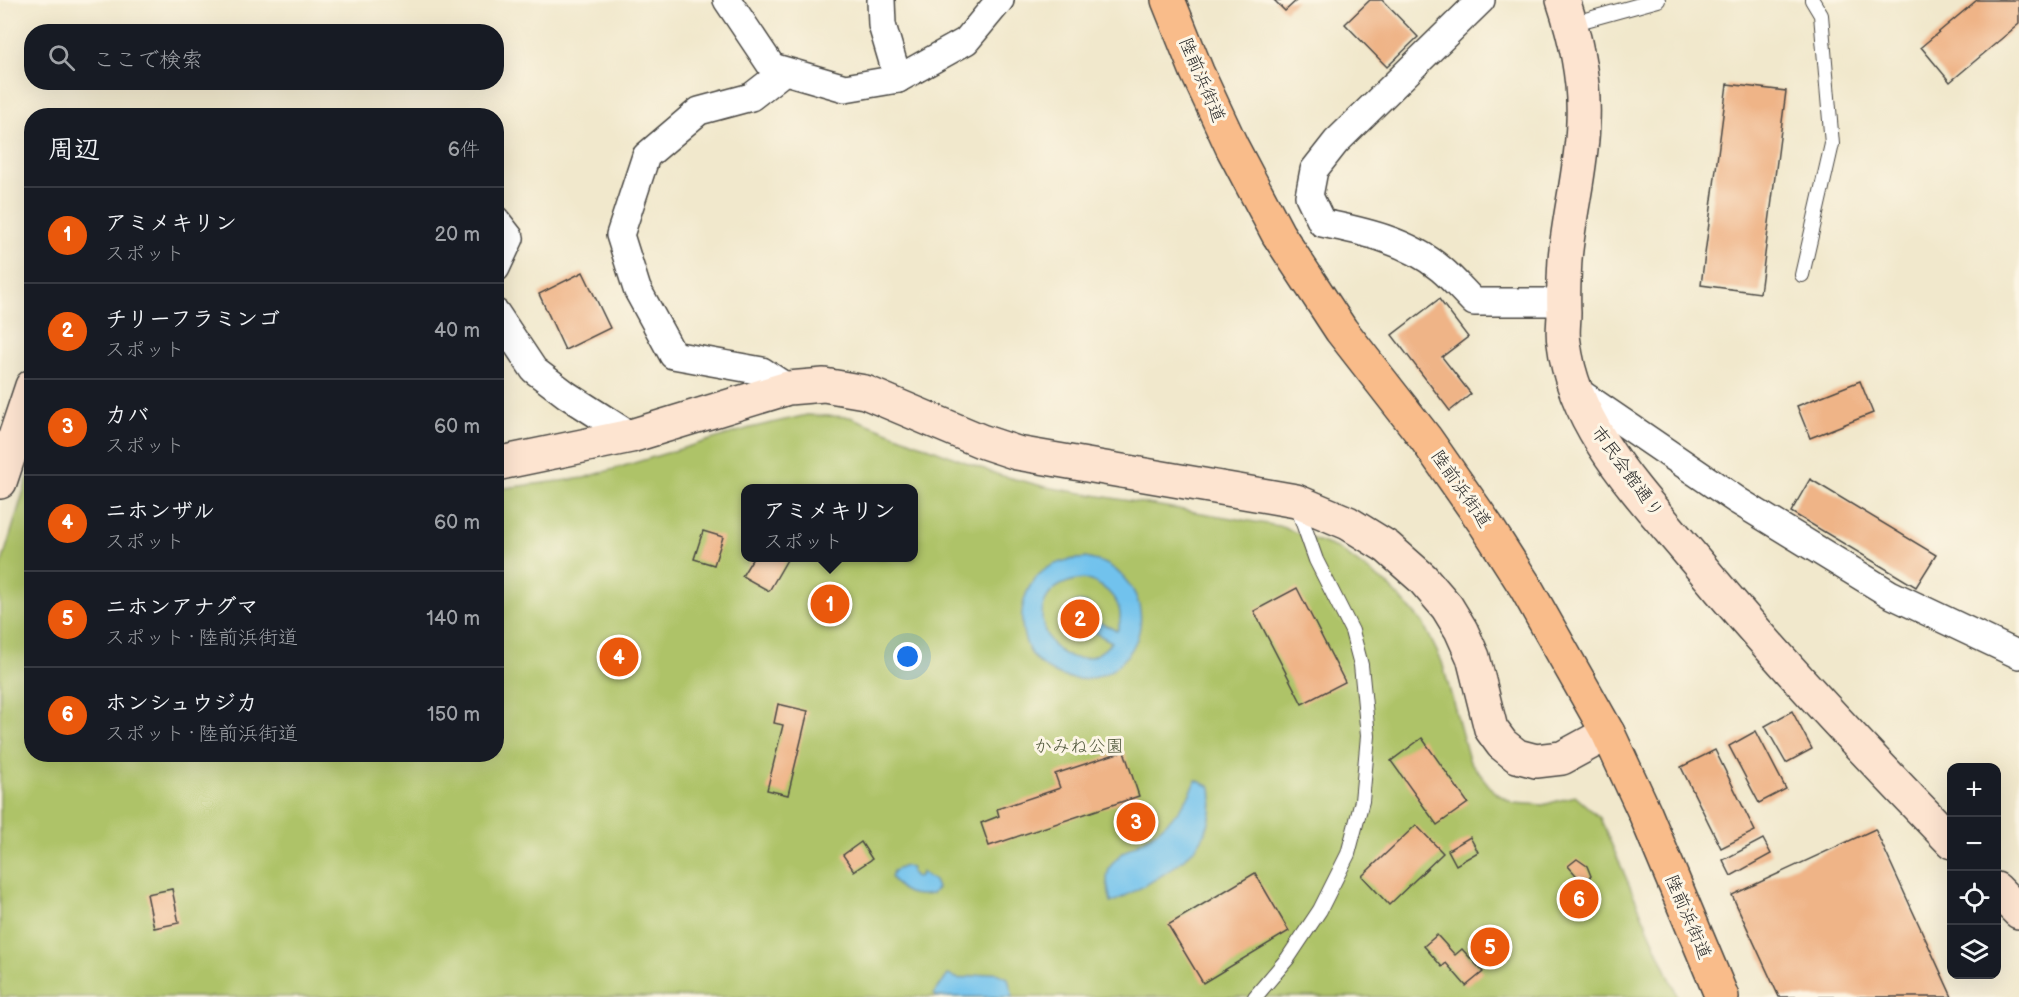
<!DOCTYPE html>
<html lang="ja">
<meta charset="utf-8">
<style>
:root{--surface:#171b24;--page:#242831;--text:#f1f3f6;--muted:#9ea1a6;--line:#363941;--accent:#ea580c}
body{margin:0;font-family:"Balsamiq Sans","Klee One",sans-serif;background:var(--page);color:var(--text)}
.controls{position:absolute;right:18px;bottom:18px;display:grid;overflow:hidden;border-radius:12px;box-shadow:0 6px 24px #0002}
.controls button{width:54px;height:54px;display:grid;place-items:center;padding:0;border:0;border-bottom:2px solid var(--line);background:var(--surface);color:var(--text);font:30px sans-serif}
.you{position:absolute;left:908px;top:657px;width:21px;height:21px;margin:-15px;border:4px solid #fff;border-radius:50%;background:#1a73e8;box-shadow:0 0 0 9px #1a73e833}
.badge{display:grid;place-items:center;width:39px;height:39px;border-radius:50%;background:var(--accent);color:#fff;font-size:20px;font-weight:700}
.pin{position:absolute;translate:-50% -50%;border:3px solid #fff;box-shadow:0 2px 6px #0006}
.popup{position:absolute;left:741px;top:484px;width:177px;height:78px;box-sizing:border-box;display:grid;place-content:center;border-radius:12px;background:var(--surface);filter:drop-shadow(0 2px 4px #0005);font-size:20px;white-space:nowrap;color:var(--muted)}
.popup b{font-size:22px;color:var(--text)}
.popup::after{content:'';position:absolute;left:50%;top:100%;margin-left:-12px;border:12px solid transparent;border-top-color:var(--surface)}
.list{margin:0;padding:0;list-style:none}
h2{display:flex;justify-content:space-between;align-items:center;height:78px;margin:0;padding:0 24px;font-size:26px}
h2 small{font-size:20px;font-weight:400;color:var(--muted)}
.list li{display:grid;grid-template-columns:39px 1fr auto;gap:18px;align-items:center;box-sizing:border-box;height:96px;padding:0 24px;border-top:2px solid var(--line)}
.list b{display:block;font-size:22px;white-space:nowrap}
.list p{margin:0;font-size:20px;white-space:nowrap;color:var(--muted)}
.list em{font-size:20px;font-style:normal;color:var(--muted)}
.icon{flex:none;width:33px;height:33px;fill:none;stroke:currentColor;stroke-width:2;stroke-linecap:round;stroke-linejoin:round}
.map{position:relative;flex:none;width:2019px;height:997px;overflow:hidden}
.search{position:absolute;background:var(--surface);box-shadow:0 6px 24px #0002;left:24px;top:24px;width:480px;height:66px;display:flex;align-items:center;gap:15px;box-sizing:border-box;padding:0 21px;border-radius:24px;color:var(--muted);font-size:22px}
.panel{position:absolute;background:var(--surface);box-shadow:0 6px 24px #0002;left:24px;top:108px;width:480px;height:654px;border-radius:24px}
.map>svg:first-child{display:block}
.green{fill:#aec367;stroke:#6c7749;stroke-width:1.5;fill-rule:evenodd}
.water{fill:#71c2ed;stroke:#4e768c;stroke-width:1.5;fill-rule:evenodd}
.building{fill:#efb487}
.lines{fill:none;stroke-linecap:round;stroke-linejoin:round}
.lane-casing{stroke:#494743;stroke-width:16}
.street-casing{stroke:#494743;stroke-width:30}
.secondary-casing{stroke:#494743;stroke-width:36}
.highway-casing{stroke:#494743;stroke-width:36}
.lane{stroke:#fff;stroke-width:14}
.street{stroke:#fff;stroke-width:27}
.secondary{stroke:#fde4d0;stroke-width:33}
.highway{stroke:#f9bc8a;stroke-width:33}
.labels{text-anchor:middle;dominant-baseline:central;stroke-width:6;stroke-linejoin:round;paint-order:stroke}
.street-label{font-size:18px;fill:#2b2b2b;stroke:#fcf5e5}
.park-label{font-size:18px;fill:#52593d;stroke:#fcf5e5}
</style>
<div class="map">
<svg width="2019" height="997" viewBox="0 0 2019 997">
<rect width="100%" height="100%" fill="#fcf5e5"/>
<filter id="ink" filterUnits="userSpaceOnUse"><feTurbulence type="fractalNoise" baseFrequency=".0167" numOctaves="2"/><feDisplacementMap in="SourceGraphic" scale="12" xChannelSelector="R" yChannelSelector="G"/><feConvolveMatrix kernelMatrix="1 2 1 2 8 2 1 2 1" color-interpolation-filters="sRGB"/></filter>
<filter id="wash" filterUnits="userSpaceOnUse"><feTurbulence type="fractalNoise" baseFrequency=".008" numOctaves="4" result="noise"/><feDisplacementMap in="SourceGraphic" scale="24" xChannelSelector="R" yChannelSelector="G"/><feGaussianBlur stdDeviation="1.35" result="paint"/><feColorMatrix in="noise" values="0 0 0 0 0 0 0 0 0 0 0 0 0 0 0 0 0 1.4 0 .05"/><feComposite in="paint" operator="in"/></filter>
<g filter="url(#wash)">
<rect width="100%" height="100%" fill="#f1e8cc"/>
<path class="green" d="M807,415L850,417L999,475L1046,487L1279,526L1339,549L1389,586L1423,623L1442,662L1469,760L1494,792L1513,803L1543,805L1575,796L1600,818L1678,997H0V569L31,467L32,754H496L497,489L584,478L750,428ZM746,488H914V558H746Z"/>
<g class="water">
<path d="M1086,558C1092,560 1099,561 1104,563C1114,567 1122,575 1128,583C1166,632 1111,700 1055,673C1045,668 1034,660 1029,650C1012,613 1025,569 1068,560C1074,559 1081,559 1086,558ZM1084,579C1108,585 1128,606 1117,631L1097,621C1096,612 1094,606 1085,603C1056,596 1059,647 1092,631L1112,642C1058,700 1001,586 1084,579Z"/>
<path d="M1196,780L1211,787C1213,803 1212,818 1205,833C1192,863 1139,889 1111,903C1109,891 1104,879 1110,867C1118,852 1137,845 1150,836C1169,823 1189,802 1196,780Z"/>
<path d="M905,866L912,868L911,872L915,877L920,876L921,872L934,881L937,888L932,894C914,897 901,894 891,877L893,871Z"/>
<polygon points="994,972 1008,978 1013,997 937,997 934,994 948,975 959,979"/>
</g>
<g id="blocks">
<g class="building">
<polygon points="1274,0 1297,0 1285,11"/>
<polygon points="1370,0 1382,0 1418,37 1387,67 1345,24"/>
<polygon points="1977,0 2019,0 2019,24 1950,82 1921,47"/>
<polygon points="1727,84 1786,91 1760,293 1701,285"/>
<polygon points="583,272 610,328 565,350 539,294"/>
<polygon points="1439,299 1468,337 1442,357 1471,394 1450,411 1392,335"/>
<polygon points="1860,381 1873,413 1810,438 1797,406"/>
<polygon points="1810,479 1936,555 1916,587 1791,512"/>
<polygon points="703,531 723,537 714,565 694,559"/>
<polygon points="753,558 788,558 769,591 742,576"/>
<polygon points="1297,588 1345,682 1302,704 1254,611"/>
<polygon points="778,704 808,711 788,795 767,790 783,725 774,723"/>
<polygon points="1792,711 1812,749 1786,763 1765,726"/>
<polygon points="1756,731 1786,789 1759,803 1729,746"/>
<polygon points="1422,738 1468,803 1437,825 1391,761"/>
<polygon points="1715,750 1755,831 1721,848 1681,767"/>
<polygon points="1124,751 1139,796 989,846 981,823 999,816 997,809 1060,788 1055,774"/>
<polygon points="1416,825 1443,853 1389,905 1362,876"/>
<polygon points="1875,829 1952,997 1779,997 1732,895"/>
<polygon points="1470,837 1478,852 1456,865 1448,850"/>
<polygon points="1763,839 1771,854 1731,876 1723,860"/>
<polygon points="861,842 872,859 854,871 843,855"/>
<polygon points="1577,859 1587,866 1591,876 1583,883 1568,866"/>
<polygon points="1255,873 1289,931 1203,983 1168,925"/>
<polygon points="172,889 179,923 154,928 147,894"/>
<polygon points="1437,935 1455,955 1462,949 1483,972 1466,986 1446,963 1442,967 1424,946"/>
</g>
</g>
</g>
<g filter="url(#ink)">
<use href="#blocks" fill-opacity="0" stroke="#494743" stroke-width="1.5"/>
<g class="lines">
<defs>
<g id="lane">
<polyline points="1571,24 1658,0"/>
<polyline points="1802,275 1832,144 1821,15 1812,0"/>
<polyline points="1255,997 1288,958 1320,910 1348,854 1362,801 1368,736 1361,665 1352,631 1316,560 1297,506"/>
</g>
<g id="street">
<polyline points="727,0 778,76 751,97 699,111 646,156 620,235 637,289 673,355 762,371 788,388"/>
<polyline points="881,0 882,25 898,79"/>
<path d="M1481,0L1336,142L1314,170L1309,196L1322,223C1363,231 1408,241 1441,269C1453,279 1463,291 1474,302H1563"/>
<polyline points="772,67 845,88 898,79 966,41 1000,0"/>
<polyline points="496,220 510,238 496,268"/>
<polyline points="496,313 534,370 567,395 631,436"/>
<polyline points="1574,389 1738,501 1890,594 2019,655"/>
</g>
<g id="secondary">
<path d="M1563,0C1576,39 1585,80 1583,122C1582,168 1569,213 1565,259C1564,277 1563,295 1564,313C1564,323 1562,333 1564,343C1574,429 1642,496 1695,560C1776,658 1863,750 1952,842"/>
<polyline points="496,464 631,436 788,388 824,385 865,392 981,441 1017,453 1296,501 1348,523 1387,547 1422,578 1447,607 1461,630 1473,657 1491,729 1502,744 1517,756 1536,761 1562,758 1608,733"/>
<polyline points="0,482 32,386"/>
<polyline points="1996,889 2019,912"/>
</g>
<polyline id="highway" points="1168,0 1197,72 1232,147 1278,234 1341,330 1426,439 1486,525 1525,586 1608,733 1645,813 1722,997"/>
</defs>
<use href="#lane" class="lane-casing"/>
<use href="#street" class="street-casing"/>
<use href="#secondary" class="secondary-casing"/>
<use href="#highway" class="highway-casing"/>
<use href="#lane" class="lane"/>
<use href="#street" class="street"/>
<use href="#secondary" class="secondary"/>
<use href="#highway" class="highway"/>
</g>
</g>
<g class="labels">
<g class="street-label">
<text transform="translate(1202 80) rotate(67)">陸前浜街道</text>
<text transform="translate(1627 472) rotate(54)">市民会館通り</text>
<text transform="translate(1461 489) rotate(55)">陸前浜街道</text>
<text transform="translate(1688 917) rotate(67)">陸前浜街道</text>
</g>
<g class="park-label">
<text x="1079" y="746">かみね公園</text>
</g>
</g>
</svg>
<div class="controls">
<button>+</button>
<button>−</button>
<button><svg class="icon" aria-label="locate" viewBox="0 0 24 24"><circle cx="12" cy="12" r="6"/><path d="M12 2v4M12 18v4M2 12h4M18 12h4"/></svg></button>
<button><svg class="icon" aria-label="layers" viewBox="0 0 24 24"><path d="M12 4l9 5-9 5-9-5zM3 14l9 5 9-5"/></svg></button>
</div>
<div class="you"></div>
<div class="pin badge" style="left:830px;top:604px">1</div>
<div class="popup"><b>アミメキリン</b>スポット</div>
<div class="pin badge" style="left:1080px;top:619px">2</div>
<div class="pin badge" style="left:1136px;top:822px">3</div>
<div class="pin badge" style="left:619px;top:657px">4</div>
<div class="pin badge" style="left:1490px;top:947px">5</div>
<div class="pin badge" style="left:1579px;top:899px">6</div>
<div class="search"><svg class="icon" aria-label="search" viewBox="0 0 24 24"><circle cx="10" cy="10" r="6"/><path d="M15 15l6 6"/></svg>ここで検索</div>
<section class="panel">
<h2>周辺<small>6件</small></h2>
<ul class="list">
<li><span class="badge">1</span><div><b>アミメキリン</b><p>スポット</p></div><em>20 m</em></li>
<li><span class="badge">2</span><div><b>チリーフラミンゴ</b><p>スポット</p></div><em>40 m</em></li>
<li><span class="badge">3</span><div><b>カバ</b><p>スポット</p></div><em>60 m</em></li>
<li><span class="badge">4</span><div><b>ニホンザル</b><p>スポット</p></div><em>60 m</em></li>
<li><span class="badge">5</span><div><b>ニホンアナグマ</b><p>スポット · 陸前浜街道</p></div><em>140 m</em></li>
<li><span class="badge">6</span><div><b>ホンシュウジカ</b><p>スポット · 陸前浜街道</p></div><em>150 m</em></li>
</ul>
</section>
</div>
